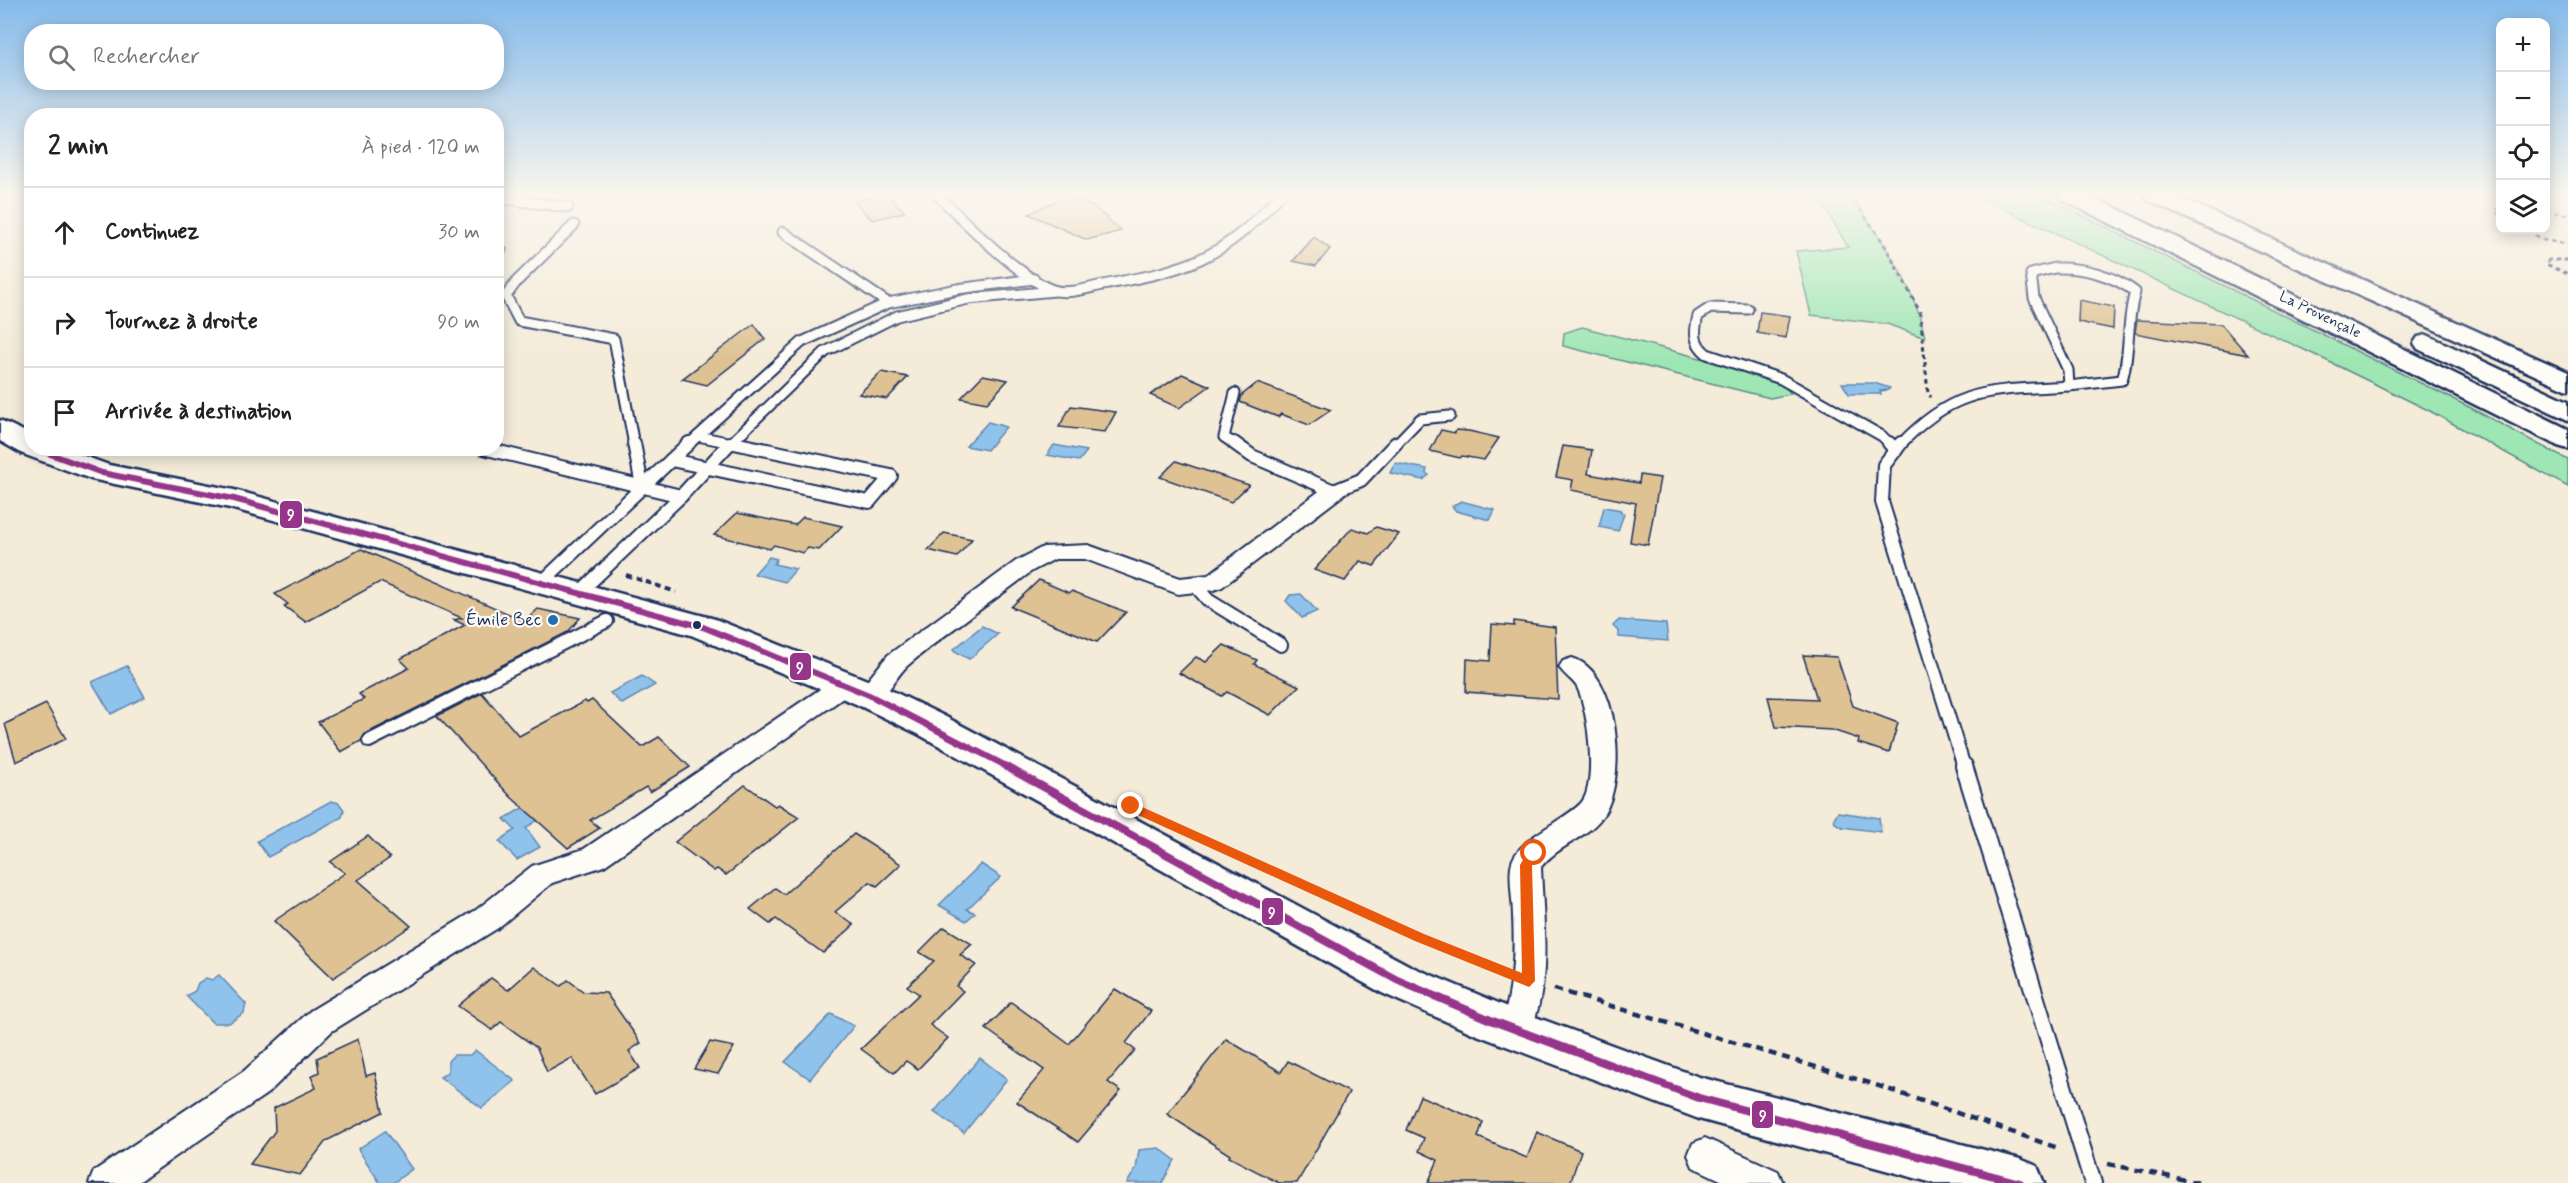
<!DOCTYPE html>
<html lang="fr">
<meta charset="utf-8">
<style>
:root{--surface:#fff;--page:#f2f2f2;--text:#222;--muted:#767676;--line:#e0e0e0}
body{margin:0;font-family:Mynerve,sans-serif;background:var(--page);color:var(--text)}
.controls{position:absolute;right:18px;top:18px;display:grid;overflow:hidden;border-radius:12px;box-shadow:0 3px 15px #0003}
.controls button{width:54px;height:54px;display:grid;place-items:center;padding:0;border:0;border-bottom:2px solid var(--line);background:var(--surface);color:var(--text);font:30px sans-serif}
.stop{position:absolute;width:18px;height:18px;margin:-14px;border:4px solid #ea580c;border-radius:50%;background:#fff}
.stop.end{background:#ea580c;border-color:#fff;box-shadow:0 2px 6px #0008}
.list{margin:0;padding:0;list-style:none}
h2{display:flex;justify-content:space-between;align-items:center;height:78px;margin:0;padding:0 24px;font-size:26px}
h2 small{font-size:20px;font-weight:400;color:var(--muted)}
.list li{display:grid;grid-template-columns:39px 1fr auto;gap:18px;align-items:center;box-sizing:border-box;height:90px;padding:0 24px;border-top:2px solid var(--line)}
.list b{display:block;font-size:22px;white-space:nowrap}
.list em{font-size:20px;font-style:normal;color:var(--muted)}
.icon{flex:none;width:33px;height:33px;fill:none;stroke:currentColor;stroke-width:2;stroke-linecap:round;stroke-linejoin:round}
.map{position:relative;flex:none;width:2568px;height:1183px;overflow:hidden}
.search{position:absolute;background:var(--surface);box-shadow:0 3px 15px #0003;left:24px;top:24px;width:480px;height:66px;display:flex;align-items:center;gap:15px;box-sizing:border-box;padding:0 21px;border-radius:24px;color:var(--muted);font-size:22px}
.panel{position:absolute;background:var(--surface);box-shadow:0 3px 15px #0003;left:24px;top:108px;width:480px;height:348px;border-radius:24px}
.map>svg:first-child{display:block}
.green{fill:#9ee6b4;stroke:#5c8a89;stroke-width:1.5}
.water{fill:#8fc3ec;stroke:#6188b3;stroke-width:1.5}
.building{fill:#dec293;stroke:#1b2f5e;stroke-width:1.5}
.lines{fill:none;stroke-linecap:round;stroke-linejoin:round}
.lane-far2-casing{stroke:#1b2f5e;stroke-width:13}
.lane-far1-casing{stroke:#1b2f5e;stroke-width:16}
.lane-casing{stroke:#1b2f5e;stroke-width:20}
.street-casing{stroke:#1b2f5e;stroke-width:4}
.secondary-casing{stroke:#1b2f5e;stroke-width:5}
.highway-casing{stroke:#1b2f5e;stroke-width:5}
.path-far2{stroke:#1b2f5e;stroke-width:3;stroke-dasharray:4.5 4;stroke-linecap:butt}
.path-far1{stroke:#1b2f5e;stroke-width:4;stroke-dasharray:6 4.5;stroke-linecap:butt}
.path{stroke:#1b2f5e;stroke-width:4.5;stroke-dasharray:8 6;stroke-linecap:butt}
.lane-far2{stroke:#fdfcf7;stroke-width:9}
.lane-far1{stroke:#fdfcf7;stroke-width:12}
.lane{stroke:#fdfcf7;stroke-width:16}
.street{fill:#fdfcf7;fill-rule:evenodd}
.secondary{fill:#fdfcf7;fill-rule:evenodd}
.highway{fill:#fdfcf7;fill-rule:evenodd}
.bus-1-far1-casing{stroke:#fdfcf7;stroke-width:10}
.bus-1-casing{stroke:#fdfcf7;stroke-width:12}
.bus-1-far1{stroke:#96368b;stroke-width:6}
.bus-1{stroke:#96368b;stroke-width:8}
.route{fill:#ea580c}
.poi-dot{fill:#1f6fb2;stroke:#fdfcf7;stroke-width:2}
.bus-dot{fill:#1b2f5e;stroke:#fdfcf7;stroke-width:2}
.labels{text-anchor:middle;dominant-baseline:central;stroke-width:4.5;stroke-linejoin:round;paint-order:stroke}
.far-street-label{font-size:15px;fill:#1b2f5e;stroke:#fdfcf7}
.poi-label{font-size:18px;fill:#1b2f5e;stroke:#fdfcf7;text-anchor:end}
.line-badge{stroke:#fdfcf7;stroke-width:2}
.badge-label{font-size:16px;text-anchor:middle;font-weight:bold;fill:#fff}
</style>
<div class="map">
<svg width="2568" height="1183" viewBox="0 0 2568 1183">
<rect width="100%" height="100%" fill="#f4ebd9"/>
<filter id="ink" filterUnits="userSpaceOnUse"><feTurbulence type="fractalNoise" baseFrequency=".0167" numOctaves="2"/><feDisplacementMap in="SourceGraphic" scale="12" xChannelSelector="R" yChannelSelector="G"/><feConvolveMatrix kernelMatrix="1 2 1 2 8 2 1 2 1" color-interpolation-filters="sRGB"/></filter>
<g filter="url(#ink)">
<g class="green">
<path d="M1817,195H1850C1881,239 1915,285 1925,338L1887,324L1811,315L1796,251L1848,247Z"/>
<polygon points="1974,195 2041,195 2471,408 2568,460 2568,487 2428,410 2311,353"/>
<polygon points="1582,327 1750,371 1783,384 1791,394 1770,398 1563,346 1564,333"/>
</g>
<g class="water">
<polygon points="1842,383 1874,383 1890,388 1888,390 1880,391 1881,394 1849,394"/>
<polygon points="988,422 1006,427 987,450 966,446"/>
<polygon points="1054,445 1087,451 1079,461 1047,455"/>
<polygon points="1395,463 1427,469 1426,473 1429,475 1423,480 1390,473"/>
<polygon points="1461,501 1495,510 1490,520 1456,511 1452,506"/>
<polygon points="1604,507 1621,510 1621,513 1624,514 1618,531 1599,527"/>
<polygon points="769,557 777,559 774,564 796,569 785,582 754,574"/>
<polygon points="1301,594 1317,611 1302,618 1286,601 1290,595"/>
<polygon points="1619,620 1666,624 1668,641 1619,637 1619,632 1613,626"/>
<polygon points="982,626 998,634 969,659 953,650"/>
<polygon points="127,666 145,697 111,714 92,682"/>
<polygon points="642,676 655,685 622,704 610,693"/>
<polygon points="331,801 339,803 344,810 342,817 268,857 257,841"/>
<polygon points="524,807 538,820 526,828 540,847 517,860 499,841 515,830 504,819"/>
<polygon points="1838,812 1879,818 1881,832 1842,827 1835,823 1834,818"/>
<polygon points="981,864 1001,877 967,909 975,913 966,921 939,905"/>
<polygon points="219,975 246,1004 244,1013 229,1023 213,1023 186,996 195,991 198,983 206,978 212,980"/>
<polygon points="831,1014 854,1026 810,1079 785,1062"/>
<polygon points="475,1050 515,1081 482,1108 440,1077 448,1072 448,1061 454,1055 470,1055"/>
<polygon points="980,1058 1007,1079 964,1133 934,1112"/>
<polygon points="385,1131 412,1169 393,1183 380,1183 358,1149"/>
<polygon points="1159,1148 1175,1160 1162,1183 1127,1183 1136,1169 1139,1150"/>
</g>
<g class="building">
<polygon points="878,195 887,195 905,212 872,220 854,201"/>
<polygon points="1065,196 1094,207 1121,231 1087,240 1029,214"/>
<polygon points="1314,237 1330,249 1316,266 1293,261"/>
<polygon points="2079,300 2114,307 2113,329 2078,322"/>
<polygon points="1760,312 1790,316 1786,338 1757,333"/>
<polygon points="2137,320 2221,324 2248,355 2135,333"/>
<polygon points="754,324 765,339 707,385 682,379"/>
<polygon points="881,372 908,377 887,399 859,394"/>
<polygon points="1182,374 1210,386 1179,408 1150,395"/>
<polygon points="983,375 1008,380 987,403 961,398"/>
<polygon points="1257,383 1331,410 1309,425 1281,414 1278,417 1240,402 1242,395"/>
<polygon points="1071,406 1116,412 1105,432 1059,427"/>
<polygon points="1441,430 1455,433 1456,430 1469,431 1499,438 1484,460 1462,456 1460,458 1430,451"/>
<polygon points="1563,446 1592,450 1588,474 1639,483 1640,475 1660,478 1648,545 1630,542 1636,503 1571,490 1573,480 1556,477"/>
<polygon points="1176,461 1249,485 1231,502 1160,477"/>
<polygon points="737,513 795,525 803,517 842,526 819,550 808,548 803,553 774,545 770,549 714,535"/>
<polygon points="1376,527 1399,534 1374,566 1360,561 1345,581 1314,570 1352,528 1368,533"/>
<polygon points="944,533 972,539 957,557 928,550"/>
<polygon points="361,549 525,621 538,609 580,618 568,632 365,734 361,741 341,752 318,722 364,699 359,694 409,668 400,659 465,625 454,620 462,618 380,582 306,622 284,606 288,604 275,594"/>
<polygon points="1039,580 1069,593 1072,591 1126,612 1097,642 1011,607"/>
<polygon points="1514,621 1555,627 1558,699 1466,692 1467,659 1490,661 1492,624 1514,626"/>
<polygon points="1224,645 1257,660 1254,664 1299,686 1270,715 1227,692 1222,696 1179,673 1196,657 1206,662"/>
<polygon points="1803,655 1837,657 1853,706 1898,723 1889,753 1858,743 1859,739 1832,730 1776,727 1768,697 1817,699"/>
<polygon points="482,693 519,736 585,701 587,703 592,700 642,747 659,737 690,767 650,792 646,787 590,820 600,828 568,848 511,797 437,716"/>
<polygon points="46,704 66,739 16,762 5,724"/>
<polygon points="745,785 775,806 778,804 799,817 726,875 717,869 714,871 675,842"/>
<polygon points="854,834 901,864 877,886 870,882 835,912 854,925 823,953 776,919 770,924 750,909 775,888 784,894"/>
<polygon points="368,836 390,858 358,880 411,926 333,978 274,921 345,873 330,862"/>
<polygon points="944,927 972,944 960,955 976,965 956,986 963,991 930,1025 948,1038 918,1069 906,1061 894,1073 861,1049 919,994 907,986 934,961 919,952"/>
<polygon points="534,967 561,986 568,980 584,992 606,993 641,1043 629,1051 640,1068 595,1094 572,1058 547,1072 537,1048 501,1022 492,1030 458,1006 491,978 508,990"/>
<polygon points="1115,989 1151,1011 1126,1043 1135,1050 1108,1082 1121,1091 1078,1142 1017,1102 1044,1070 986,1029 1011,1002 1069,1044"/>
<polygon points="358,1039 366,1076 375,1073 383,1112 326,1141 300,1175 250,1164 275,1131 274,1108 316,1088 311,1076 319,1072 317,1058"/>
<polygon points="1226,1039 1281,1072 1288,1061 1349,1092 1297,1183 1279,1183 1229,1157 1230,1155 1167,1114"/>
<polygon points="710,1042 734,1047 718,1074 694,1069"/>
<polygon points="1420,1096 1483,1122 1478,1137 1527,1158 1537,1132 1581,1151 1570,1183 1428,1183 1438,1160 1419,1151 1424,1138 1406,1130"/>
</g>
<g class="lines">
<defs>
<g id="lane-far2">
<path d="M938,195C962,220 1023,280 1053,290C1068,295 1088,288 1103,285C1188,269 1220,261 1280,195"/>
<polyline points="496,198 568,207"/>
<polyline points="574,225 517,281 506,296 519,321 614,339 634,445"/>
<polyline points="783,232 888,303"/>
<polyline points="496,250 501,250"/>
<path d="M2055,268C2083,267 2113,275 2135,292C2126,321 2131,351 2122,380L2069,386L2068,370L2034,298L2031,274Z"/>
<path d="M1748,309L1710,308L1698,316C1694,332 1693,343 1707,354L1781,379L1882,436L1891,445"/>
<polyline points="1235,393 1224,437 1236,445"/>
<polyline points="698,436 741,445"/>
<polyline points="688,445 802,342 888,303 957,289 1034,279"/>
<polyline points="729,445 825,352 897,316 968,299 1055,291"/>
<polyline points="1395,445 1420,419 1450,416"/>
<path d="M1900,445C1956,385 1993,391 2069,386"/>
</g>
<g id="lane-far1">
<polyline points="634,443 642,486"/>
<polyline points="1234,443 1252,456 1334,491 1361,480 1396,443"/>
<polyline points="1889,443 1896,450"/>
<polyline points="1901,443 1884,465 1882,502 1964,767"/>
<polyline points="483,448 681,496"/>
<polyline points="671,460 869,502 891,476 734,443"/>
<polyline points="540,584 689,443"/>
<polyline points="1194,584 1208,600 1281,645"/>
<polyline points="579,593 681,496 730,443"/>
<polyline points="369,741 607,621"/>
</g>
<polyline id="lane" points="1964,766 2093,1183"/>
<g id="street">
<path d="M1334,484L1342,486L1345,491L1342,496L1222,587L1214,590L1178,594L1085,559H1055L1032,571C991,603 946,632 907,666C892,680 884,709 860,702L856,695L888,655L1016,561L1043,547L1088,545L1180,578L1208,575L1326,486Z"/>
<path d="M1572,658C1620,672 1627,778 1604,814C1590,837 1558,845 1541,867C1543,925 1553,985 1527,1039L1516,1043L1505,1039L1500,1029C1513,992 1515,956 1513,917C1513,901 1509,882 1511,866C1515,839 1563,822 1581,803C1598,785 1588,708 1577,687C1573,680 1564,675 1559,667L1563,661Z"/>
<polygon points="844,676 853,679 857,685 853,691 604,866 552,883 498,928 332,1031 268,1093 137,1183 89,1183 94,1171 244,1071 310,1011 476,910 532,866 584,849 835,679"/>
<polygon points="1705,1138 1778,1171 1783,1183 1727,1183 1693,1167 1688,1155 1693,1143"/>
</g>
<polygon id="secondary" points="0,420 32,435 32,448 62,448 109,465 234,490 715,619 882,686 944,716 1412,967 1508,1007 1699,1077 2020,1159 2037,1166 2044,1183 1933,1183 1699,1119 1477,1035 1382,993 918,734 856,704 691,635 230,508 91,479 23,454 0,441"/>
<g id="highway">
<polygon points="2060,195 2089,195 2568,429 2568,449 2558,446 2063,200"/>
<polygon points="2144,195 2174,195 2568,372 2568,390 2147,200"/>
<polygon points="2427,335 2568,401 2568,420 2418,349 2414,343 2418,337"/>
</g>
</defs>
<use href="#lane-far2" class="lane-far2-casing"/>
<use href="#lane-far1" class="lane-far1-casing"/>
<use href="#lane" class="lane-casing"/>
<use href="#street" class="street-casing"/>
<use href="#secondary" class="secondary-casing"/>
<use href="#highway" class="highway-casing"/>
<g class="path-far2">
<polyline points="1850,195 1883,242 1920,312 1928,393 1931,397"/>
<polyline points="2500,207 2495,210 2500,216"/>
<polyline points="2546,211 2568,215"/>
<polyline points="2528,230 2543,240 2568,244"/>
<polyline points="2568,260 2549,260 2546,264 2568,274"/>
</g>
<polyline class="path-far1" points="626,575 676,592"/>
<g class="path">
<polyline points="1242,858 1419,938 1499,969"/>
<polyline points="1554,989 1873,1084 2061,1149"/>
<polyline points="2108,1164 2200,1183"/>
</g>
<use href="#lane-far2" class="lane-far2"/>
<use href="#lane-far1" class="lane-far1"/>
<use href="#lane" class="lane"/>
<use href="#street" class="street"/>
<use href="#secondary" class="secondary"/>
<use href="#highway" class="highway"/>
<defs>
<polyline id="bus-1-far1" points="34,448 102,473 234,499 703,627 869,695 1008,767"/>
<polyline id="bus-1" points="1005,766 1397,980 1493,1021 1699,1098 2020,1183"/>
</defs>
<use href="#bus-1-far1" class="bus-1-far1-casing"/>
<use href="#bus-1" class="bus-1-casing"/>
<use href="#bus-1-far1" class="bus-1-far1"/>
<use href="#bus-1" class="bus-1"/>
</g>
</g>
<linearGradient id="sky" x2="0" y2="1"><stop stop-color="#84baea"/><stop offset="0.54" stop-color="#faf6ee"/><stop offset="1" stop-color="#faf6ee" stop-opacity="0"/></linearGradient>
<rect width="2568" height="361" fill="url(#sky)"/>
<polygon class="route" points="1131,802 1424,934 1522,973 1520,865 1529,850 1538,850 1539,853 1532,865 1535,981 1529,987 1415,941 1127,810 1125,806"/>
<circle class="poi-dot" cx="553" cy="620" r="6"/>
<circle class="bus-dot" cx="697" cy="625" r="5"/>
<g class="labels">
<g class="far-street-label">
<text transform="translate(2320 315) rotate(26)">La Provençale</text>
</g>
<g class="poi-label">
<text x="541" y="620">Émile Bec</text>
</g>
</g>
<g class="line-badge">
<rect x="279" y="500" width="24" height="29" rx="6" fill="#96368b"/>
<rect x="789" y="652" width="23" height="29" rx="6" fill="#96368b"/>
<rect x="1261" y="897" width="23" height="29" rx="6" fill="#96368b"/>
<rect x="1751" y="1100" width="23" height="29" rx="6" fill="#96368b"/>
</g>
<g class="badge-label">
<text x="291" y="520">9</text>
<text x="800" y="673">9</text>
<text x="1272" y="918">9</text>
<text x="1763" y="1121">9</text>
</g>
</svg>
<div class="controls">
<button>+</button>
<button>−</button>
<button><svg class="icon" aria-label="locate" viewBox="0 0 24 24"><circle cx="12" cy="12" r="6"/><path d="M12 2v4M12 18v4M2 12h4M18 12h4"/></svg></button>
<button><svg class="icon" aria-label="layers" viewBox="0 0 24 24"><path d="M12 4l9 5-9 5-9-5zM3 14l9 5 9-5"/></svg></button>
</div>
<div class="stop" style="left:1534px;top:853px"></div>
<div class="stop end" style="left:1131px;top:806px"></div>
<div class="search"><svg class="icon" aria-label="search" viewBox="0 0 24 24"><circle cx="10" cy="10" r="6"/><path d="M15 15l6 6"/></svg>Rechercher</div>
<section class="panel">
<h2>2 min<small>À pied · 120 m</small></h2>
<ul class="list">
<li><svg class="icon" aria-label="ahead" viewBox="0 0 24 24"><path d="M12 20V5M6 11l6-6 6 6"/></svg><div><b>Continuez</b></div><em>30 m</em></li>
<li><svg class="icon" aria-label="right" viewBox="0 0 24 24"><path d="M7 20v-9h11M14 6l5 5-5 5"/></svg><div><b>Tournez à droite</b></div><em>90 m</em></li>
<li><svg class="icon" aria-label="arrive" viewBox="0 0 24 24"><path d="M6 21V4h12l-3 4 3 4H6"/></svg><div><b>Arrivée à destination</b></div></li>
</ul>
</section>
</div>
